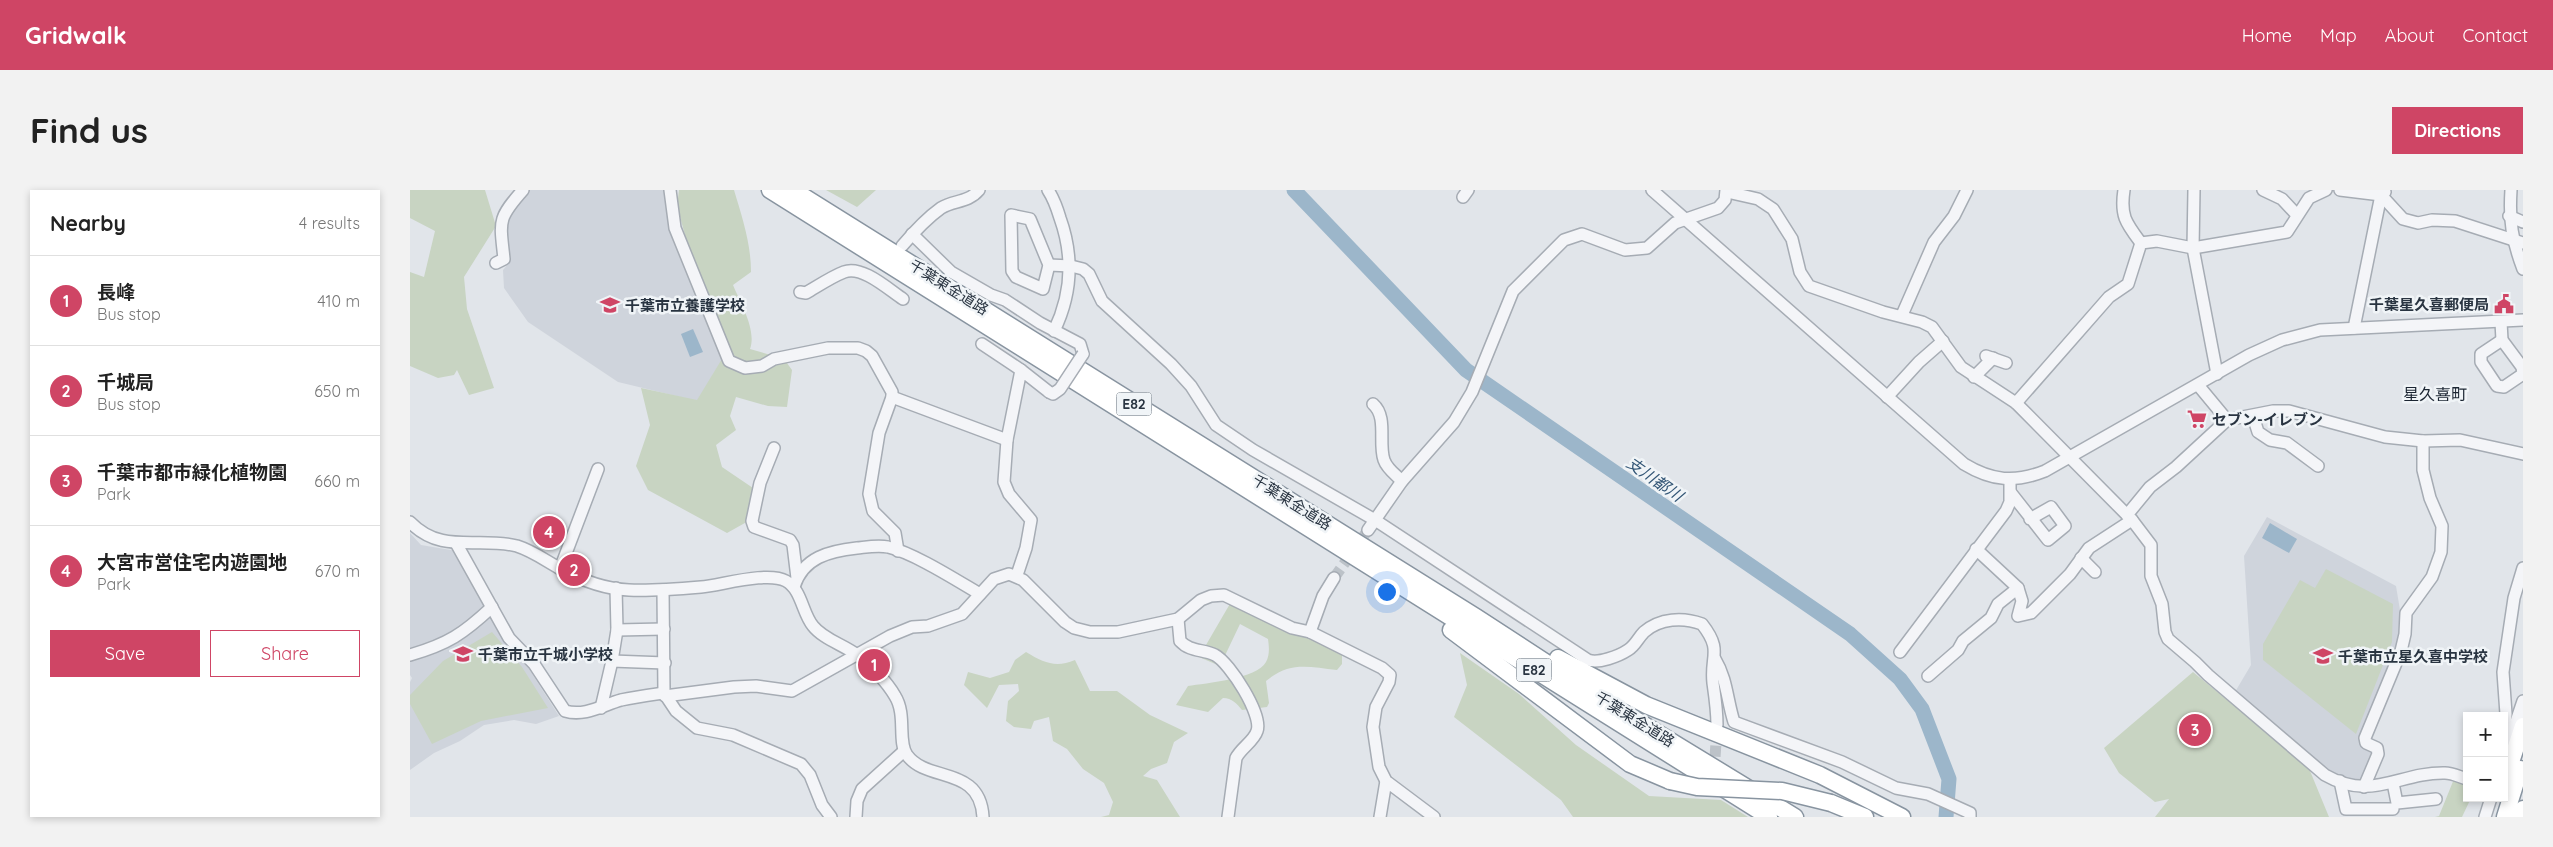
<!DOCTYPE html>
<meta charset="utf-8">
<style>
:root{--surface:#fff;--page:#f2f2f2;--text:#222;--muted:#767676;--line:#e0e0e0;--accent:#cf4565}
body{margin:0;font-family:Quicksand,"Noto Sans JP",sans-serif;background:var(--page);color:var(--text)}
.controls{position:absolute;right:15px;bottom:15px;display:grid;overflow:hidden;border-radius:0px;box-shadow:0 2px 8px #0003}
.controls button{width:45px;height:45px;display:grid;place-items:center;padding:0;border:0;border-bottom:1px solid var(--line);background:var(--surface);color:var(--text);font:25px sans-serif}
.you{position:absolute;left:976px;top:401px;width:18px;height:18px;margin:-12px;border:4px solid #fff;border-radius:50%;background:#1a73e8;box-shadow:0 0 0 8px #1a73e833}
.badge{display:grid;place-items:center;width:32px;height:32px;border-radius:50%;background:var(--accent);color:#fff;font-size:16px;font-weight:700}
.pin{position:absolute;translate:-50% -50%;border:2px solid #fff;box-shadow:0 1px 5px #0006}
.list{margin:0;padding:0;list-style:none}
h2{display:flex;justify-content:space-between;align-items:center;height:65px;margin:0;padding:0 20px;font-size:21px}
h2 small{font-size:16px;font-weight:400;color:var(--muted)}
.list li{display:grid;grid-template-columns:32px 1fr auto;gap:15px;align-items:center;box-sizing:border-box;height:90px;padding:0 20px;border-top:1px solid var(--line)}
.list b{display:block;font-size:19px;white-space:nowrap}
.list p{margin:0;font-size:16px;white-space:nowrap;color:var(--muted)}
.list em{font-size:16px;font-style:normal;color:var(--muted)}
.actions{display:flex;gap:10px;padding:15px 20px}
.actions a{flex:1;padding:11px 0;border:1px solid var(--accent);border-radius:0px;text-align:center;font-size:18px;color:var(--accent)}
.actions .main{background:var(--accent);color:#fff}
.map{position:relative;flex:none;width:2113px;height:627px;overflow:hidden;border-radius:0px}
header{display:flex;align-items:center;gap:30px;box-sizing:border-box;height:70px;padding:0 25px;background:var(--accent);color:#fff}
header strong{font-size:24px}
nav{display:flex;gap:28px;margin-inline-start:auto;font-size:18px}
.intro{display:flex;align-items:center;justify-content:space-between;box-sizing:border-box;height:120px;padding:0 30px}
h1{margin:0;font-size:35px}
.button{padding:12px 22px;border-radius:0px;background:var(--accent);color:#fff;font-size:18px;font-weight:700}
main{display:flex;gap:30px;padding:0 30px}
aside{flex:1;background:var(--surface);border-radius:0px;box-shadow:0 2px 8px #0003}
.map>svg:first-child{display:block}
.built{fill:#cfd4dc}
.green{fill:#c8d4c2}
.water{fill:#9cb6ca}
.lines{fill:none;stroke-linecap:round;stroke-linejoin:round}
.river{stroke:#9cb6ca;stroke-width:15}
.minor-tunnel{stroke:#bcc2c8;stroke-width:11;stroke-dasharray:11 5.5;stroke-linecap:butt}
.minor-casing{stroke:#a6acb4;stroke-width:14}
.highway-casing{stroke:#8894a0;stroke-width:19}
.minor{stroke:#f4f5f8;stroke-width:11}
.highway{stroke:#fff;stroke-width:16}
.minor-bridge-casing{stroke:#a6acb4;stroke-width:14;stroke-linecap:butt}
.highway-bridge-casing{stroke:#8894a0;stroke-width:19;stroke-linecap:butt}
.minor-bridge{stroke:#f4f5f8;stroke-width:11}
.highway-bridge{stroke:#fff;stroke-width:16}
.labels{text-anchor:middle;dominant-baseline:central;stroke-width:5;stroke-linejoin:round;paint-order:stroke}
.shield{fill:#f0f4f7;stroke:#656e78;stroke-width:1}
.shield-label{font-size:14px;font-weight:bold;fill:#293441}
.street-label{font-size:15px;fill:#293441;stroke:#f0f4f7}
.poi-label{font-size:15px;font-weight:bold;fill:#293441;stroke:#f0f4f7;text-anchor:start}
.neighbourhood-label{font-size:16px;fill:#1b2532;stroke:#f0f4f7}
.water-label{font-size:16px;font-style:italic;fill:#335676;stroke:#f0f4f7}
</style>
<header>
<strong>Gridwalk</strong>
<nav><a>Home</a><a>Map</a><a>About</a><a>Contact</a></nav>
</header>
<div class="intro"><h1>Find us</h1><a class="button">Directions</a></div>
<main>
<aside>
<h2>Nearby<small>4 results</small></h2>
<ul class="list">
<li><span class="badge">1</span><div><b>長峰</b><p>Bus stop</p></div><em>410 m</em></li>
<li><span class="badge">2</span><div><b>千城局</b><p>Bus stop</p></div><em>650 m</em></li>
<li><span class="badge">3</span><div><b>千葉市都市緑化植物園</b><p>Park</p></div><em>660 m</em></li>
<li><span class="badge">4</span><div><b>大宮市営住宅内遊園地</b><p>Park</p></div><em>670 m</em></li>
</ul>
<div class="actions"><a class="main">Save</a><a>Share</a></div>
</aside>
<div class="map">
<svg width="2113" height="627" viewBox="0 0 2113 627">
<rect width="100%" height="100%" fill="#e1e5ea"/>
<g class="built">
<polygon points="116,0 258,0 314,167 287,211 208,192 118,132 94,98 93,80 98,74 93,34"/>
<polygon points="1857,327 1986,396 1993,438 1989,457 1951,550 1962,558 1963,563 1953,590 1947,592 1919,583 1825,502 1841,475 1834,366"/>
<polygon points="0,343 11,355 47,361 97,457 114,471 149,526 126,534 104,530 74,535 50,551 24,563 0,580 0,492 2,488 0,485"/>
</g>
<g class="green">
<polygon points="0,0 75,0 86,36 54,87 57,119 84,198 59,205 47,180 44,185 28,188 0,176 0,82 14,87 25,41 0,28"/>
<path d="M269,0H324C332,27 341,53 341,82L323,95C330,112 347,140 340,159L374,169L382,180L377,217L358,216L326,207L320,226L326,240L306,255L312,277L343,298L342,329L317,343L238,300L226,276L240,235L231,198L287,210L318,159L283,74L267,16Z"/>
<polygon points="416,0 466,0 447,17"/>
<polygon points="139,331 145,346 125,337"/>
<polygon points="1916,379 1983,414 1982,452 1946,544 1853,470 1853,454 1890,390 1905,398"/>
<path d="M821,412L871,440L897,446L932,464V474L927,480C898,477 880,471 856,491L859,513L857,517L832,520C827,514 822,508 813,508L798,522L766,515L778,496C796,493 847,489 856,472C860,465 859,456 858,449L830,434L810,476L789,467Z"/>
<polygon points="82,442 112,477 138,518 71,531 22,554 0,514 0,505 33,471"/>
<path d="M616,462C634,473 646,478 665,470L680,501H707L740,525L778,543L764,552L757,573L741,579L733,586L747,590L770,627H691L699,625L703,612L694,593L673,579L657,559L643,551L639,527L624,531L621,539L604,537L596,531L598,511L609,501L608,494L589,495L577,518L554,495L558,482L580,488L599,482L605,470Z"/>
<polygon points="1050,463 1109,504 1166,555 1239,606 1311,610 1338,627 1163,627 1151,610 1044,527 1057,495"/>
<polygon points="1783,482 1898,576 1919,627 1745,627 1759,609 1745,612 1709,583 1694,558"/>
<polygon points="2044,589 2057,594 2057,608 2061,608 2052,627 2025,627 2029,626"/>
</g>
<g class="water">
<polygon points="283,139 293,162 280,167 271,144"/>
<polygon points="1860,333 1887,349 1879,363 1852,348"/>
</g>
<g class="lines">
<polyline class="river" points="884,0 1056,180 1440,444 1490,489 1512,519 1539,589 1536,627"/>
<g class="minor-tunnel">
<polyline points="924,388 958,340"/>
<polyline points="1304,583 1307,537"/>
</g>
<defs>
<g id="minor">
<polyline points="260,0 265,38 319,171 335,178 352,176 364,169 418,158 448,158 456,161 462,166 482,202 482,207 469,243 459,304 463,321 485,343 488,361"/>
<path d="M638,0C644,9 647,18 650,28C664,67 662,104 644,141"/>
<path d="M1242,0L1554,274C1582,291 1605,293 1635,281L1839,165L1872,150L1910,140L2113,130"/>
<path d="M1714,0C1710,26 1716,33 1731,53"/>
<polyline points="1784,0 1783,58 1807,184"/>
<polyline points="1853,0 1872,9 1887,25"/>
<polyline points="1930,0 1971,5 1993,29 2008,33 2022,30 2045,31 2113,53"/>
<path d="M2101,0C2099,31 2102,50 2113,79"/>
<path d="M1317,2L1348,9L1363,19L1382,49L1390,82L1399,96L1473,122L1512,132L1522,137L1551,177L1606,213L1722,330L1741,355V386L1752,414L1755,442L1758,449L1785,472L1798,485L1915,585C1962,612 1989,582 2035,583C2042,583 2050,587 2057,589"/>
<polyline points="1053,7 1058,0"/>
<polygon points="601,25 620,29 639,75 633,99 606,87 602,81"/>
<polyline points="2099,26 2113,32"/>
<polyline points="502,44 541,82 581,105 595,110 630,133 670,154 673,164"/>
<path d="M492,56C503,43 517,28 531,18C544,10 558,13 569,0"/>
<path d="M86,73L94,69C90,31 87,29 113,0"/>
<path d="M639,75L661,76L673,79L679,84L692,111L761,174L781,196L806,235L843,260L965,330L1178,470C1188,474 1209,466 1218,460C1225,456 1228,448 1234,442C1250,428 1273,427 1292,434C1313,461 1300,465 1303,493C1305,507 1307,520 1307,535"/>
<path d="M390,102L396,103C408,96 421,87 434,82C452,75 478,99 493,109"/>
<polyline points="1492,125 1524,52 1544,26 1557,0"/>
<polyline points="2091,132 2092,150 2112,177 2113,184"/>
<polyline points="1944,138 1971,5 1975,2"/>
<polyline points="2092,150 2071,164 2071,172 2087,196 2094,197 2113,184"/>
<polyline points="572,154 611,180"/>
<polyline points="1576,166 1596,173"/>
<polyline points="1564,187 1583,168"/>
<polyline points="1788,195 1817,230"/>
<polyline points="482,207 597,250"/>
<polyline points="1477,207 1509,172 1533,151"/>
<polyline points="1606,213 1699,107 1718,94 1731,53 1747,51 1783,58 1877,42 1899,8 1916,0"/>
<path d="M963,214C978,227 968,253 974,270C977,279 986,285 992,291"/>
<polyline points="1843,226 1848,242 1860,250 1877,253 1908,276"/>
<polyline points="364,258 350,293 342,331 344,337 380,350 383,355 387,388"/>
<polyline points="1601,303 1638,350 1655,336 1641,317 1620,329"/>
<polyline points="1717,325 1740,297 1766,277 1817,230 1863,221 1879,221 1975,247 2013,251 2050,250 2113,264"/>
<path d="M0,332C32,365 68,346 107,356C123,361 136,371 151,379C171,390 195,399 219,400C243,401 267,399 291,397C312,395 358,381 376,391C392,400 392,423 403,436C413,449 434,455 447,465C460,474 477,492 485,506C497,525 487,552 497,565C517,593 570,575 573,627"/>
<polyline points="958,340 992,291 1044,232 1062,202 1103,101 1154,50 1172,44 1215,60 1237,58 1265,33 1308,18 1315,10 1316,0"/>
<path d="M46,353L99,448L124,474L155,521C175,527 193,515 211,510C225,507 240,505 254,503"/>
<polyline points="1566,359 1608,398 1612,411 1608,426 1621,423 1660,384 1679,358 1722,330"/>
<polyline points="1671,368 1685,382"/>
<polyline points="150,379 188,279"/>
<polyline points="607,385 616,358 621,330 599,304 594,292 597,250 611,180 639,202"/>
<path d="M384,397C393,367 420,361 447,358C457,357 468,355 478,357C504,363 546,390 570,404"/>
<polyline points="253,400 254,503 266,521 287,538 323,545 391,574 400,585 412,615 421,627"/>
<path d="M768,429L770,451C780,462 793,459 805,465C820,473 853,525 847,541C844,551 831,558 826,568L818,627"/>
<polyline points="207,440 254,439"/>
<polyline points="900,442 913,406 924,388"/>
<polyline points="1490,462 1596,321 1600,312 1600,290"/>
<path d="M0,465C38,454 53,444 82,417"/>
<path d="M1305,469C1317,489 1317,510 1324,532L1432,572L1486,598L1518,604L1560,623V627"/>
<polyline points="202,471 255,473"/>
<polyline points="1518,486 1548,460 1553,451 1581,428 1588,414 1608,398"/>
<polyline points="255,506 324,497 346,496 382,501 480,446 502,437 518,436 552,424 584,389 599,384 613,390 655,432 664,438 680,442 708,442 768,429 791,410 801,406 814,405 882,438 900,442 972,478 980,485 979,492 966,517 963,537 969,577 976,591 1024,627"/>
<polyline points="191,518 202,471 207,440 206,398"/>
<polyline points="2094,549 2096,524 2093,482 2104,408 2113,378"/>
<polyline points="2094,567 2113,511"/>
<polyline points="1930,591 1936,619 1983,619"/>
<polyline points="1983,593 1987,613 2026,609"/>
<polyline points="1954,597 1968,564 1967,558 1956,553 1955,548 1991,461 1995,444 1996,423 2022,387 2031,362 2032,336 2020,308 2013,280 2013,251"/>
<polyline points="446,627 447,611 452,599 494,561"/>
<polyline points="970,627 976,591"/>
<polyline points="2075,627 2081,608"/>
</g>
<g id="highway">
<polyline points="360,0 1359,627"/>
<polyline points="383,0 1066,427 1190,508 1385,627"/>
<polyline points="1041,440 1220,574 1260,591"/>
<polyline points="1148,468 1236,515 1410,585 1492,627"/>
<polyline points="2094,593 2113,536"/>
<polyline points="1421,613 1455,627"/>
<polyline points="2095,627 2110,579"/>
<polyline points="2110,627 2113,619"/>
</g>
</defs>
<use href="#minor" class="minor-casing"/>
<use href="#highway" class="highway-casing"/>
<use href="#minor" class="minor"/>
<use href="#highway" class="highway"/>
<defs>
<polyline id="minor-bridge" points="639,202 643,204 650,199 673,164"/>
<polyline id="highway-bridge" points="1260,591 1287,597 1372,601 1421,613"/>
</defs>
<use href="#minor-bridge" class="minor-bridge-casing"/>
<use href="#highway-bridge" class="highway-bridge-casing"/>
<use href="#minor-bridge" class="minor-bridge"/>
<use href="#highway-bridge" class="highway-bridge"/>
</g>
<defs>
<symbol id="civic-bare" viewBox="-9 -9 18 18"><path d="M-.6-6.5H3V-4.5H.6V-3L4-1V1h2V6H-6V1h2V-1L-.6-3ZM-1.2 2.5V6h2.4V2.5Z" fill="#cf4565" stroke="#f0f4f7" stroke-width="2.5" paint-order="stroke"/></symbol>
<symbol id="school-bare" viewBox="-9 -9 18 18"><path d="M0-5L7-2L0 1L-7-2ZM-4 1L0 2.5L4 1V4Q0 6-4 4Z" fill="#cf4565" stroke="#f0f4f7" stroke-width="2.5" paint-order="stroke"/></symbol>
<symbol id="supermarket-bare" viewBox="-9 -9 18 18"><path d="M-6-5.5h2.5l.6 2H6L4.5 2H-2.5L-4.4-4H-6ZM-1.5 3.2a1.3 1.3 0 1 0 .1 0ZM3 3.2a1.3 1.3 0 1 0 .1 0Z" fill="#cf4565" stroke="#f0f4f7" stroke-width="2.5" paint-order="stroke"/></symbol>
</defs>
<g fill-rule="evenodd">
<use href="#civic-bare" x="2080" y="100" width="28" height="28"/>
<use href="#school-bare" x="186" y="101" width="28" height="28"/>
<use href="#supermarket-bare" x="1773" y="215" width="28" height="28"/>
<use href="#school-bare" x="39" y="450" width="28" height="28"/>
<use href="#school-bare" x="1899" y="452" width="28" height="28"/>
</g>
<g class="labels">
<g class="shield">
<rect x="706.5" y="202.5" width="35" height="23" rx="4"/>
<rect x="1106.5" y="468.5" width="35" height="23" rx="4"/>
</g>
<g class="shield-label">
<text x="724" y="214">E82</text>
<text x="1124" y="480">E82</text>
</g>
<g class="street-label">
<text transform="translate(539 97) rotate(32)">千葉東金道路</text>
<text transform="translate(882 312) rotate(32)">千葉東金道路</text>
<text transform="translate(1225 529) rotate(32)">千葉東金道路</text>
</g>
<g class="poi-label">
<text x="2079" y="114" text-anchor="end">千葉星久喜郵便局</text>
<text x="215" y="115">千葉市立養護学校</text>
<text x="1802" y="229">セブン-イレブン</text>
<text x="68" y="464">千葉市立千城小学校</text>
<text x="1928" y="466">千葉市立星久喜中学校</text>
</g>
<g class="neighbourhood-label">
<text x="2025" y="204">星久喜町</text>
</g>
<g class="water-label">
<text transform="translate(1245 289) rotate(35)">支川都川</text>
</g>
</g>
</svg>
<div class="controls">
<button>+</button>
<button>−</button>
</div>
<div class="you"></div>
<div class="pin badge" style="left:464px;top:475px">1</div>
<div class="pin badge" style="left:164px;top:380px">2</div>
<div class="pin badge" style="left:1785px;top:540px">3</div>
<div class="pin badge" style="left:139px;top:342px">4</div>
</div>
</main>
